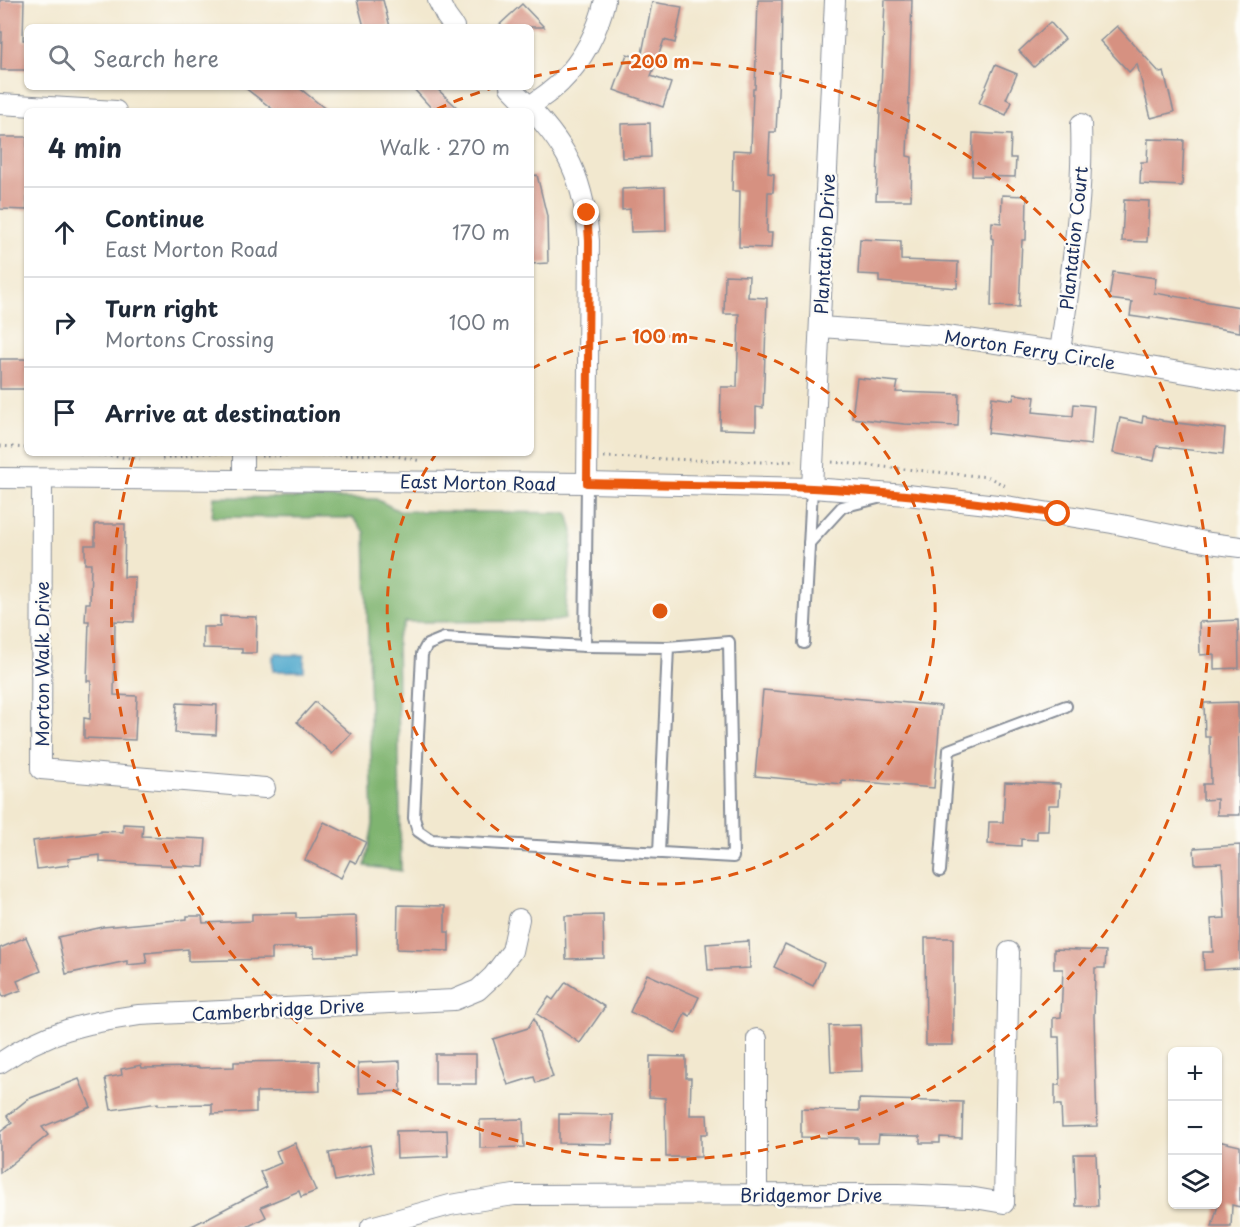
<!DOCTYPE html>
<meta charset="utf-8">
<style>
:root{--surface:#fff;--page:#f2f2f3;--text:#1f2937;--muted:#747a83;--line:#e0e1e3}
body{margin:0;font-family:"Playpen Sans",sans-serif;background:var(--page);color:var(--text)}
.controls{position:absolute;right:18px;bottom:18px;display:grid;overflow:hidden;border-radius:9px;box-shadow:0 2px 4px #0004}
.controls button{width:54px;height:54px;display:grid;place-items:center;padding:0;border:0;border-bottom:2px solid var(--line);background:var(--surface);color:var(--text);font:30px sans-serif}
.stop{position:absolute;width:18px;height:18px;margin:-14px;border:4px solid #ea580c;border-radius:50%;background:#fff}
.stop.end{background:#ea580c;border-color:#fff;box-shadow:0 2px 6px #0008}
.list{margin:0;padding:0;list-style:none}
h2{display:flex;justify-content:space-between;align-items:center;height:78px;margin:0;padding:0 24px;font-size:26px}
h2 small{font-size:20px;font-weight:400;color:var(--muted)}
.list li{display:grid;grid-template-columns:39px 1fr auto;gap:18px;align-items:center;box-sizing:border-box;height:90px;padding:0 24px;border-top:2px solid var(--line)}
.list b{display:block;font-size:22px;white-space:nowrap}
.list p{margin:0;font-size:20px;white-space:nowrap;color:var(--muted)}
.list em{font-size:20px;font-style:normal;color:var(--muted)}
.icon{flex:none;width:33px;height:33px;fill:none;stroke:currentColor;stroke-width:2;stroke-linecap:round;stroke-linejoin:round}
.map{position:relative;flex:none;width:1240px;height:1227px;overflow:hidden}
.search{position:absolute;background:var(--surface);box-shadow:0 2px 4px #0004;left:24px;top:24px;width:510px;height:66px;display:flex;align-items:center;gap:15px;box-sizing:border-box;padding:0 21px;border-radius:9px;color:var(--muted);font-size:22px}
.panel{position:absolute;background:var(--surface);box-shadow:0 2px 4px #0004;left:24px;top:108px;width:510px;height:348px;border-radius:9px}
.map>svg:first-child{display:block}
.forest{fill:#7fb470;stroke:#4d7267;stroke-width:1.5}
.water{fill:#4fa8cc;stroke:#356c95;stroke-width:1.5}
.building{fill:#d69181}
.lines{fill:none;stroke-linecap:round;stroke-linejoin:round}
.service-casing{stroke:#868c96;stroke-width:14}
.minor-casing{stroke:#868c96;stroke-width:22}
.path{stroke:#868c96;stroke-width:3;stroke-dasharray:1.5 4.5;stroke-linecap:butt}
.service{stroke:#fff;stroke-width:10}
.minor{stroke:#fff;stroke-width:20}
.route{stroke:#ea580c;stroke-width:8}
.ring{fill:none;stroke:#de5710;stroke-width:3;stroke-dasharray:10 8}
.labels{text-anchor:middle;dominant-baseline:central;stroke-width:4.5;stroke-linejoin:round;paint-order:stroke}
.street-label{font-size:18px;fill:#1b2f5e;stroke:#fdfcf7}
.centre{fill:#de5710;stroke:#fdfcf7;stroke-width:3}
.ring-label{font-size:18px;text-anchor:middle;font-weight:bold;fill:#de5710;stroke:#fdfcf7;stroke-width:4.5;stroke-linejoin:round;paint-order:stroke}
</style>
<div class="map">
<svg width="1240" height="1227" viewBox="0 0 1240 1227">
<rect width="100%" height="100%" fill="#fdfcf7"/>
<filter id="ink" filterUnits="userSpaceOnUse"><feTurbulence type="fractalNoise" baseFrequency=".0167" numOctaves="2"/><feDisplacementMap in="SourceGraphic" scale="12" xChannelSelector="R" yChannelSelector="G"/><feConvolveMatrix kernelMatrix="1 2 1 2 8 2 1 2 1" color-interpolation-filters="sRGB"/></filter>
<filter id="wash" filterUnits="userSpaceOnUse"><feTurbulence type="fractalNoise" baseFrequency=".008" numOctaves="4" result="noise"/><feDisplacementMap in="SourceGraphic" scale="24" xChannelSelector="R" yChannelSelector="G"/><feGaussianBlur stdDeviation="1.35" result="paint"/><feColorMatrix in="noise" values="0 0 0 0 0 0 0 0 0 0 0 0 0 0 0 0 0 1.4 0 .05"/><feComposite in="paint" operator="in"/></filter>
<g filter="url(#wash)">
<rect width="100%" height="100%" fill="#f2e8cf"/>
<polygon class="forest" points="214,497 376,499 399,511 568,513 573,532 565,619 555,621 405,622 397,637 401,871 365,866 373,824 365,532 353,518 212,517"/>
<polygon class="water" points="275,653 282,653 282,655 304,655 304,671 273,671 273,656 275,656"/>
<g id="blocks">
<g class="building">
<polygon points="0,0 24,0 23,40 27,40 27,70 1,70 2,32 0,32"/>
<polygon points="357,0 383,0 390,27 364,27"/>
<polygon points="758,0 782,0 781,72 779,72 776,132 770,132 768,173 774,174 773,192 768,192 767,233 772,233 771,248 739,247 740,191 732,191 733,150 751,151 753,89 755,89"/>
<polygon points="885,0 912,0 907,156 912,157 911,200 876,200"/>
<polygon points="652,2 682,7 675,43 664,40 651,76 671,83 663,107 614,90 627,54 641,59"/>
<polygon points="522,4 544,27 497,27"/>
<polygon points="1050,22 1065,39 1034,67 1019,51"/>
<polygon points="1117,26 1160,73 1164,72 1174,112 1151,118 1137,64 1129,72 1100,41"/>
<polygon points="995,65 1017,74 1006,99 1012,102 1006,115 979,103"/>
<polygon points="244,87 298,87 328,111 275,111"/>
<polygon points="412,87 435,87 461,111 434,111"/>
<polygon points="650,123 651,157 622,158 621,124"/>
<polygon points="973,133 1011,135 1010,158 1016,158 1015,177 972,176"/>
<polygon points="0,137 27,137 27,210 0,209"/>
<polygon points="1148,139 1184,140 1182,186 1140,184 1141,162 1147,162"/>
<polygon points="537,175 547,216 548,263 531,264 531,176"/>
<polygon points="665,187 666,231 631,232 630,209 622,210 622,189"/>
<polygon points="1002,195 1027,196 1026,240 1022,240 1019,307 991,306 993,239 991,238 992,222 1001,223"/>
<polygon points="1124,200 1149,201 1147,242 1122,241"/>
<polygon points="860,239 901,241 901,260 958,262 957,288 879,282 879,275 858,274"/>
<polygon points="1113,272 1156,278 1154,293 1240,307 1240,332 1150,317 1150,319 1130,316 1132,302 1109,299"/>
<polygon points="725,275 749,276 748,297 767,298 763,408 756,407 756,430 720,429 721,387 737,387 739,314 724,314"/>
<rect x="0" y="359" width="27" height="30"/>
<polygon points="857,378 898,382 896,392 959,394 958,426 904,424 852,418"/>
<polygon points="1014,394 1035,397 1033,412 1073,416 1074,404 1094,406 1091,445 988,433 992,397 1013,400"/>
<polygon points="1143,416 1162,420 1162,421 1225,429 1223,454 1157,446 1154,461 1113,453 1120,418 1142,423"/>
<polygon points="95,524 125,524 124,577 135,577 134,622 115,621 114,695 137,696 135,740 84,738 84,718 90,719 91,681 87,681 89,621 85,621 86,603 90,603 91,564 85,564 85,545 95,545"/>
<polygon points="220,616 257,617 256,653 242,653 242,649 203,648 203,627 220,627"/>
<polygon points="1238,620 1239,668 1214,669 1214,654 1200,655 1199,622"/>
<polygon points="763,690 941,706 934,788 842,780 842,784 755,776"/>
<polygon points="315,702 351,734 332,754 297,722"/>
<polygon points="1238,702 1240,815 1217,815 1217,799 1203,800 1203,784 1211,784 1210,737 1205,737 1204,703"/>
<polygon points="177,703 217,705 216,735 175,733"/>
<polygon points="1005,782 1060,784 1059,805 1049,805 1048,831 1037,831 1037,840 1021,839 1021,846 988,844 989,822 1003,822"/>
<polygon points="324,822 366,842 356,863 350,860 341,878 305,860"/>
<polygon points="123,824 143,825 142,836 206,839 204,867 100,862 100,855 68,859 69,865 37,869 33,841 101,832 101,831 123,832"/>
<polygon points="1240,845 1240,968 1204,970 1203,952 1213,952 1211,919 1225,918 1222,863 1195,864 1194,848"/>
<polygon points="398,905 445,906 445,932 449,932 449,951 397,949"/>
<polygon points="296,913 296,918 356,916 357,955 314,957 314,947 272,948 272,959 188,961 188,949 145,953 147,963 127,965 127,961 66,974 58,937 103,927 187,919 187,916 202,916 203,923 252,921 252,914"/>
<polygon points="603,915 604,958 566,959 565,916"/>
<polygon points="26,937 41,971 17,981 21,990 3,997 0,989 0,948"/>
<polygon points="925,938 953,938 953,1045 926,1045"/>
<polygon points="749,941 750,968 708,970 706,944"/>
<polygon points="785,944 824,963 813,986 774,967"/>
<polygon points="1054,949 1106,951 1105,968 1095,968 1094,1017 1097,1126 1062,1127 1061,1105 1055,1105 1055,1085 1060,1085 1059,1037 1053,1037 1053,1018 1061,1017 1063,969 1054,969"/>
<polygon points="647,974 699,997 690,1016 685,1013 676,1033 630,1012"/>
<polygon points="566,982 605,1007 580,1043 537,1014 549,997 553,1000"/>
<polygon points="534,1018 553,1077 536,1083 534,1077 508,1085 493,1039 528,1028"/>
<polygon points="860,1025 862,1071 831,1072 829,1026"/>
<rect x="435" y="1054" width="41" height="30"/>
<polygon points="650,1056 686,1057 686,1078 691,1078 690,1115 707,1115 708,1134 701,1134 701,1157 666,1157 665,1098 649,1097"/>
<polygon points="319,1061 320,1091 256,1092 256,1112 212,1114 212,1104 158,1105 158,1103 111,1110 105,1078 122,1075 121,1069 141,1065 142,1068 199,1067 199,1068 234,1067 234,1062"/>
<polygon points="400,1061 401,1091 359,1093 358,1063"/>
<polygon points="79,1079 91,1107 42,1127 48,1135 0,1173 0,1132 12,1123 7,1116 28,1099"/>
<polygon points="859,1099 963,1102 962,1138 940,1137 940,1143 920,1143 920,1136 879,1135 878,1143 858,1143 858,1138 801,1137 801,1109 859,1111"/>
<polygon points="559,1114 613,1115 612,1144 559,1143"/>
<polygon points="523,1119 524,1147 480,1148 480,1120"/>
<polygon points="447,1130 448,1156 397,1158 396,1131"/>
<polygon points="1218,1141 1240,1146 1240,1207 1232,1205 1231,1227 1212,1227 1218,1205"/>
<polygon points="295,1143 316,1191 301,1197 299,1191 261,1207 266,1217 247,1227 190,1227 267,1187 260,1172 281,1163 276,1151"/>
<polygon points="370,1145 375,1173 335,1181 329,1153"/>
<polygon points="1074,1154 1096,1154 1098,1206 1076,1206"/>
</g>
</g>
</g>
<g filter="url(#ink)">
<use href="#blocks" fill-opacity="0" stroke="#868c96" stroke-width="1.5"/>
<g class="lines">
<defs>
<g id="service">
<polyline points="809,543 842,507 878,498"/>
<polyline points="804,643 812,488"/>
<polyline points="585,646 587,483"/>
<polyline points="659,853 668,647 585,646 444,638 427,645 422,654 414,818 418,831 431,840 733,857 729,642 668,647"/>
<polyline points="940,871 949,750 1066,706"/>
</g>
<g id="minor">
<polyline points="438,0 446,16 454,27"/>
<path d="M510,87C561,139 583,166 589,241L587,483"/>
<polyline points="0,104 116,111"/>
<path d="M529,107C539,99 551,92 560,83C583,60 598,31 605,0"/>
<polyline points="820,327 939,335 1060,352 1240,382"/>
<path d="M1060,352C1070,277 1084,200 1081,124"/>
<polyline points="243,453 243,480"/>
<polyline points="0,478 587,483 812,488 907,495 1006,506 1112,523 1210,543 1240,547"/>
<polyline points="42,479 41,769 265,788"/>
<polyline points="812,488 835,0"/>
<polyline points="757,1039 757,1195"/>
<path d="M0,1063C47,1031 84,1023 139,1015L454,1000L478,990L493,976L512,951L519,919"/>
<polyline points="371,1227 450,1205 514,1195 899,1194 969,1197 1004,1203 1009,952"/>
</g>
</defs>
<use href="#service" class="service-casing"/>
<use href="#minor" class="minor-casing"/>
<g class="path">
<polyline points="0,446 27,448"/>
<polyline points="80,453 140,459"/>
<polyline points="210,453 224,454"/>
<polyline points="261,456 386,454 421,461"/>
<polyline points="604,457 763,462 796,461"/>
<polyline points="162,459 205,453"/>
<polyline points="832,462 988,477 1006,486"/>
</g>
<use href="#service" class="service"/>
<use href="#minor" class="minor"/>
</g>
</g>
<g class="lines" filter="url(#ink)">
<path class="route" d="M587,213L589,241L587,483C662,485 737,485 812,488C894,492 977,502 1058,514"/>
</g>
<g class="ring">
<path d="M531 369A274 274 0 1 1 436 454"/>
<path d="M437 109A549 549 0 0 1 495 87M532 77A549 549 0 1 1 134 455"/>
</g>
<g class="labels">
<g class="street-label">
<text transform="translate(1073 238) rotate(-84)">Plantation Court</text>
<text transform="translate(824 244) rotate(-87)">Plantation Drive</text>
<text transform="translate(1030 349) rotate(9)">Morton Ferry Circle</text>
<text transform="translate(478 482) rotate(1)">East Morton Road</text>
<text transform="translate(41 664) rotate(-90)">Morton Walk Drive</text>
<text transform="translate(278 1009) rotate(-3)">Camberbridge Drive</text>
<text x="811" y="1194">Bridgemor Drive</text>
</g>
</g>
<circle cx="660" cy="611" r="9" class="centre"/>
<g class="ring-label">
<text x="660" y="68">200 m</text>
<text x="660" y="343">100 m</text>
</g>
</svg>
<div class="controls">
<button>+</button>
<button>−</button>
<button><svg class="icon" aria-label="layers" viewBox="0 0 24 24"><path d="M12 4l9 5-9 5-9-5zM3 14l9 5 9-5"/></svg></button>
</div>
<div class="stop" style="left:1058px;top:514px"></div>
<div class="stop end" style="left:587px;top:213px"></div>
<div class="search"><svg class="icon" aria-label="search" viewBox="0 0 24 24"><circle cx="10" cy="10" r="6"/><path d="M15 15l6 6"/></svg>Search here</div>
<section class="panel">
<h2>4 min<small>Walk · 270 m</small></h2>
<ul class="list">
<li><svg class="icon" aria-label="ahead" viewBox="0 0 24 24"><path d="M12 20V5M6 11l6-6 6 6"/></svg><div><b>Continue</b><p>East Morton Road</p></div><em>170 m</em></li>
<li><svg class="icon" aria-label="right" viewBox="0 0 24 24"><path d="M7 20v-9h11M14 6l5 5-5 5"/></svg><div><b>Turn right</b><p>Mortons Crossing</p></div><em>100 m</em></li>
<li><svg class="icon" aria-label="arrive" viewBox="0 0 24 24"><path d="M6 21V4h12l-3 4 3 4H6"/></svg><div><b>Arrive at destination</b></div></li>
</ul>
</section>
</div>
